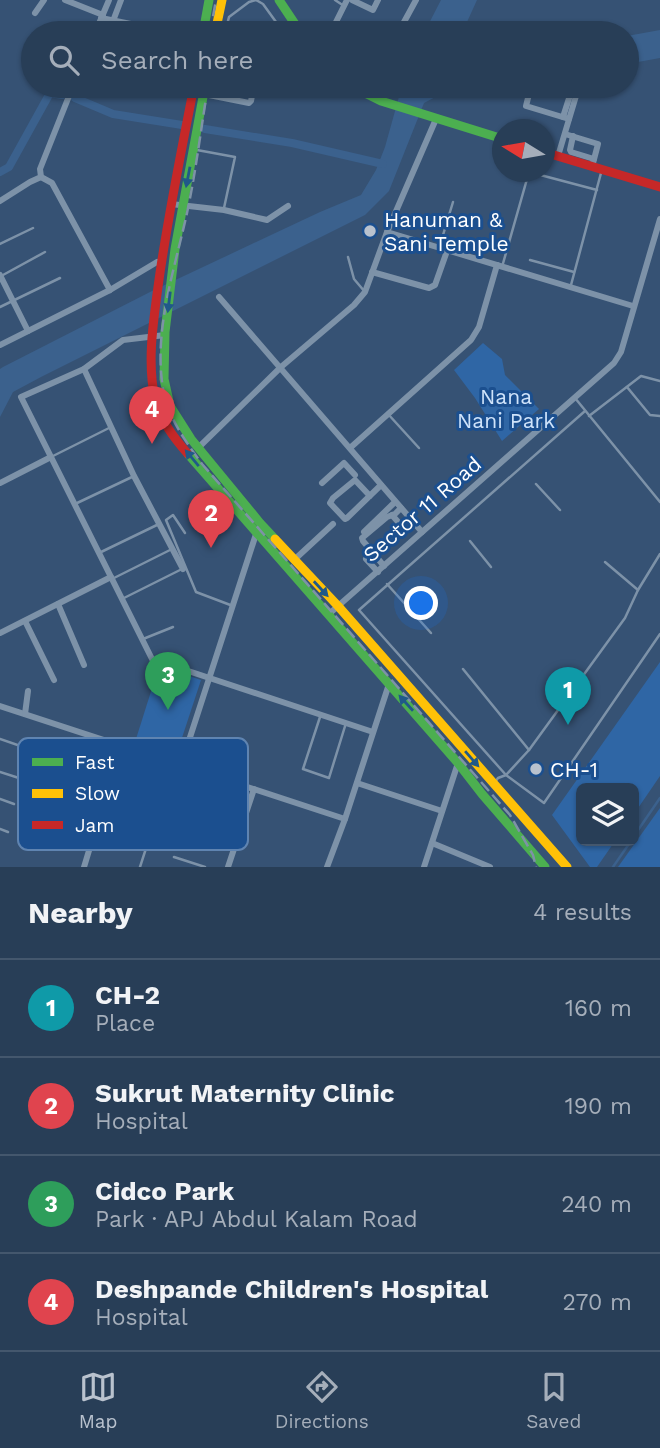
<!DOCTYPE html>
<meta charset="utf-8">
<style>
:root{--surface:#283e57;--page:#30455d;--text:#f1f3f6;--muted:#a5aeba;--line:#44576d;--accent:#b9c2ce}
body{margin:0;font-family:"Work Sans",sans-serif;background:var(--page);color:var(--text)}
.controls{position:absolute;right:21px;bottom:21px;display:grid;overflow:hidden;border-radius:10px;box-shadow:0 2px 5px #0004}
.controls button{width:63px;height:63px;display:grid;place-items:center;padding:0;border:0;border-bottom:2px solid var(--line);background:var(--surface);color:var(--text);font:35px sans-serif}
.compass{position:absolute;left:492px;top:119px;width:63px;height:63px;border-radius:50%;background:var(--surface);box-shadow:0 2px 5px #0004;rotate:281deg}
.you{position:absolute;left:422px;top:604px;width:24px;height:24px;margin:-18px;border:5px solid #fff;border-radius:50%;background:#1a73e8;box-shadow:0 0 0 10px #1a73e833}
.badge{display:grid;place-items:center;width:46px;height:46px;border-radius:50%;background:var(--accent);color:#fff;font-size:23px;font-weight:700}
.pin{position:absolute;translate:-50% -58px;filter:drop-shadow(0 2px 4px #0008)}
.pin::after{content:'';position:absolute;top:37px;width:24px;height:21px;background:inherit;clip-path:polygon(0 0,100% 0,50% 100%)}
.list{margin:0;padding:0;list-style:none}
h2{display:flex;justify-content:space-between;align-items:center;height:91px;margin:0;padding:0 28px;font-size:30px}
h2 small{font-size:23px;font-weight:400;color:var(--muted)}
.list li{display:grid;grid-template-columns:46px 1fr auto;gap:21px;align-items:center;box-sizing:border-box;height:98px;padding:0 28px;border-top:2px solid var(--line)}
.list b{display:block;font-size:26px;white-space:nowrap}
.list p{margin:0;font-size:23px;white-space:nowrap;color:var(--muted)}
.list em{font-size:23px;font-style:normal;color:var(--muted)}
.icon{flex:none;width:38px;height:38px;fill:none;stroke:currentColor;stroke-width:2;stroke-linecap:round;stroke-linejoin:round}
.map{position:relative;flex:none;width:660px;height:867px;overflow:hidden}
.search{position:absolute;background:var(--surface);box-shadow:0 2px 5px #0004;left:21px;right:21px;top:21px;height:77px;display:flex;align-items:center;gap:18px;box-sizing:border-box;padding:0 24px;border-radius:38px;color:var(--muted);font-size:26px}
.sheet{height:483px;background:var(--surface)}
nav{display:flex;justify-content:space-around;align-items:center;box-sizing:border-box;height:98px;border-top:2px solid var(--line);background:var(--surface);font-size:19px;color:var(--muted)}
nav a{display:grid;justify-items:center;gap:4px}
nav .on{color:var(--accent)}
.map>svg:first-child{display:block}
.green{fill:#2f66a5}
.water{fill:#3b618d}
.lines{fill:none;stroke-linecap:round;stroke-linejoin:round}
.stream{stroke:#3b618d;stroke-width:2.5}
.canal{stroke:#3b618d;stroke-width:8}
.lane{stroke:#7d92a8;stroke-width:2.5}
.street{stroke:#7d92a8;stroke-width:6}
.fast{stroke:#4caf50;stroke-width:9}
.slow{stroke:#ffc107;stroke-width:9}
.jam{stroke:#c62828;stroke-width:9}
.rail{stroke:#7e92a7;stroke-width:2.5;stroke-dasharray:12 5;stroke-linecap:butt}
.oneway{fill:#205989}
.poi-dot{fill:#b9c2ce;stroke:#1b4f8f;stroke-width:2.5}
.labels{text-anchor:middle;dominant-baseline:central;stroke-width:6;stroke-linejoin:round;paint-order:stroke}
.poi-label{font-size:21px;fill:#fff;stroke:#1b4f8f;text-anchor:start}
.park-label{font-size:21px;fill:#cfe3fa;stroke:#1b4f8f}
.street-label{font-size:21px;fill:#fff;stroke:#1b4f8f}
.key{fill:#1b4f8f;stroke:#5f84b1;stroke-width:2}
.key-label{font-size:19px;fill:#fff}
</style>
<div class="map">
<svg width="660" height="867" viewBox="0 0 660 867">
<rect width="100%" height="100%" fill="#365274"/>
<g class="green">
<polygon points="483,343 502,359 505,375 539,409 502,441 475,398 454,370"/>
<polygon points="660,662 660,776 634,814 634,788 581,788 581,841 615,841 597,867 590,867 552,815"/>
<polygon points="159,666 201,680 177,753 136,739"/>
<polygon points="660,808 660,867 618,867"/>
</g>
<g class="water">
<polygon points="441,0 477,0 462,33 424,33"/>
<polygon points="660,30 660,58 627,64 627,36"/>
<polygon points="402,86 493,86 441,94 424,103 389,191 365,215 41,377 13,392 0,417 0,369 3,367 152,291 320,212 361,195 376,170 385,147"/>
</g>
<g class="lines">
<g class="stream">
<polyline points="634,836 660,798"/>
<polyline points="613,867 631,841"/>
</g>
<g class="canal">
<polyline points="75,98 113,114 182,125"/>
<polyline points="205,129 292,143 383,164"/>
<polyline points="0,172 9,167 50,93 62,95"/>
</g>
<g class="lane">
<polyline points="256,0 263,4 284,33"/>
<polyline points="335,0 344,6"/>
<polyline points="225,33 229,17 249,2 256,0"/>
<polyline points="160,86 160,89 191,93"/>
<polyline points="197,150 235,157 224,208"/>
<polyline points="544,171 548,157"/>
<polyline points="529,172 597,190"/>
<polyline points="0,244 33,228"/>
<polyline points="440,245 453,202"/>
<polyline points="348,257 354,279 365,292"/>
<polyline points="530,260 574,272"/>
<polyline points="502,267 529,172"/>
<polyline points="3,275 45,252"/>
<polyline points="571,285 601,173"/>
<polyline points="0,307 60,278"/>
<polyline points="627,387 650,415 660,416"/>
<polyline points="575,398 660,502"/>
<polyline points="585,411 359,610 506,775 544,803 660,634"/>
<polyline points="388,414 419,448"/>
<polyline points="589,416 641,376 660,381"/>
<polyline points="51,457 111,427"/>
<polyline points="536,484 560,510"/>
<polyline points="75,504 132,477"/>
<polyline points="185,533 173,515 166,520 196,592 233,606"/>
<polyline points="470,541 491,567"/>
<polyline points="99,553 159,524"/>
<polyline points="605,562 638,590"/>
<polyline points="112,579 172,549"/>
<polyline points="387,584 431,633"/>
<polyline points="122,599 182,569"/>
<polyline points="143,639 173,627"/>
<polyline points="463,669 529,750"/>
<polyline points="320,717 303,769 329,778 346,723"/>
<polyline points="0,739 32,750 22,779 0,772"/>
<polyline points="111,781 159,797 162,799 140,867"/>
<polyline points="495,782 498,778 506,775 529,750 625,618 638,590 660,554"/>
<polyline points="0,799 14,804"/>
<polyline points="189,804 242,823"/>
<polyline points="42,812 93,827"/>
<polyline points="0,829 8,832"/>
<polyline points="180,830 235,848"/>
<polyline points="174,857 205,867"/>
</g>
<g class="street">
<polyline points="65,0 103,15"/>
<polyline points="352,0 373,10 378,0"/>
<polyline points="35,13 44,0"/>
<polyline points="101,18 175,33"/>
<polyline points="113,21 121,0"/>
<polyline points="95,33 109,0"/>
<polyline points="328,33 333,28 347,0"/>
<polyline points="398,33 416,0"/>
<polyline points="531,86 526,106 569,119"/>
<polyline points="192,93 204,94 249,103 251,101 254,86"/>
<polyline points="563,117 573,86"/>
<polyline points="565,134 598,144 592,167"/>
<polyline points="573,136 570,150 571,152 594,159"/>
<polyline points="558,156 579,86"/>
<polyline points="41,177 52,183 110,290"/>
<polyline points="0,201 30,182 41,177 40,169 73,86"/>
<polyline points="171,204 224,210 267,220 288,206"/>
<polyline points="387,232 633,306"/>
<polyline points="372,272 429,288 435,285 447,251"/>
<polyline points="0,275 28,331"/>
<polyline points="219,297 422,532"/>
<polyline points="165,335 123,340 84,369 21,397 152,659 373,732"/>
<polyline points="0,345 110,290 157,262"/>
<polyline points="84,369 134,476 183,569"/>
<polyline points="198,448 281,367 354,305 365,292 387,232 436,119"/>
<polyline points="350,448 471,340 479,327 497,265"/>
<polyline points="0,483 51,457"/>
<polyline points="322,483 344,463 355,475"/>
<polyline points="370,496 355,480 333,498 330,503 345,519 347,518 381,485"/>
<polyline points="392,515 399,523"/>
<polyline points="364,532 395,502"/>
<polyline points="366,559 378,572"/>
<polyline points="294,560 333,524"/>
<polyline points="384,566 363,541 362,538 387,517 395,514 401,508"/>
<polyline points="58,604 84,665"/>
<polyline points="329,614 614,363 621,352 660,219"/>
<polyline points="25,621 54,680"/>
<polyline points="0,633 111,577"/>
<polyline points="0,706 345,819"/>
<polyline points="25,714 28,691"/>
<polyline points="181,765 257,531"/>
<polyline points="357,783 442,811"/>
<polyline points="432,843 490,867"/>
<polyline points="84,867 121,745"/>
<polyline points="228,867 254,789"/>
<polyline points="327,867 345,819 389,684"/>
<polyline points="424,867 458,763"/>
</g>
<g class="fast">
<polyline points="279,0 301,33"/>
<polyline points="203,33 209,0"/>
<polyline points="205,86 175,249 165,332 164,379 170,406 191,439 260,523 275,539"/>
<polyline points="351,86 381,101 503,139"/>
<polyline points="188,454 458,763 482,794 545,867"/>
</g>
<g class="slow">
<polyline points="215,33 222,0"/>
<polyline points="275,539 338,606 567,867"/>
</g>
<g class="jam">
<polyline points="544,152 660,187"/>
<path d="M188,454C174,438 161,421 155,399C147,363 153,324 158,287C167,220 181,153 194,86"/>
</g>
<g class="rail">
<polyline points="210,33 216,0"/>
<path d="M208,86C201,128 196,171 187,213C174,272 152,334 164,394C170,421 187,443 202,464L510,815L533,855L536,867"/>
</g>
</g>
<defs><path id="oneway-solid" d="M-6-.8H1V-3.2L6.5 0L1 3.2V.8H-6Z" transform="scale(1.75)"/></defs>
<g class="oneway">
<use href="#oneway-solid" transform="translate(188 177) rotate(101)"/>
<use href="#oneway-solid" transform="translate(169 302) rotate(97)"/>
<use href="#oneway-solid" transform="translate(192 458) rotate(-130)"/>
<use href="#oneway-solid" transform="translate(321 589) rotate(47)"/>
<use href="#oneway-solid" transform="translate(406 703) rotate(-132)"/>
<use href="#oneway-solid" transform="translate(472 759) rotate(49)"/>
</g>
<g class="poi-dot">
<circle cx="370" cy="231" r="7"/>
<circle cx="536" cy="769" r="7"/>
</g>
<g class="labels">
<g class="poi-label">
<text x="384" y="219">Hanuman &amp;<tspan x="384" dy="24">Sani Temple</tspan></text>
<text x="550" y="769">CH-1</text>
</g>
<g class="park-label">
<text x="506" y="396">Nana<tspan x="506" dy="24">Nani Park</tspan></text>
</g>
<g class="street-label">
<text transform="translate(422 509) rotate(-41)">Sector 11 Road</text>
</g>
</g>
<rect x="18" y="738" width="230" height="112" rx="10" class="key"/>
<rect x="32" y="758" width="31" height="8" fill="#4caf50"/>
<rect x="32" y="789" width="31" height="9" fill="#ffc107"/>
<rect x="32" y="821" width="31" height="8" fill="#c62828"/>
<g class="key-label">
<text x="75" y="769">Fast</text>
<text x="75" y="800">Slow</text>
<text x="75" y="832">Jam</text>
</g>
</svg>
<div class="controls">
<button><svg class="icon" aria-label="layers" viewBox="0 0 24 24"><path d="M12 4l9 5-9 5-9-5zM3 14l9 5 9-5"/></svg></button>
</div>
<svg class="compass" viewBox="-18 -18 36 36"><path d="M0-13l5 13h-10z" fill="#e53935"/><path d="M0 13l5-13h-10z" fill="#a5aeba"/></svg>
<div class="you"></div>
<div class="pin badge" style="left:568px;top:725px;background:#0f9aa8">1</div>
<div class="pin badge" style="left:211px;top:548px;background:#e0444e">2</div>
<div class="pin badge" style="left:168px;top:710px;background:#2e9e5b">3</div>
<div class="pin badge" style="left:152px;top:444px;background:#e0444e">4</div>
<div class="search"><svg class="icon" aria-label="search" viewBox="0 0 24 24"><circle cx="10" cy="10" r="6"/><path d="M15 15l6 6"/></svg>Search here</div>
</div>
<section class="sheet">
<h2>Nearby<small>4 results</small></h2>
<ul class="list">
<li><span class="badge" style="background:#0f9aa8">1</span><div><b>CH-2</b><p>Place</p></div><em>160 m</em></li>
<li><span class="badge" style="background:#e0444e">2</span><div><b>Sukrut Maternity Clinic</b><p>Hospital</p></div><em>190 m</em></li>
<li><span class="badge" style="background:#2e9e5b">3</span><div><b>Cidco Park</b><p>Park · APJ Abdul Kalam Road</p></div><em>240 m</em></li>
<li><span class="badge" style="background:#e0444e">4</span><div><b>Deshpande Children's Hospital</b><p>Hospital</p></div><em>270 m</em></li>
</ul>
</section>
<nav>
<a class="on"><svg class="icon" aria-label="map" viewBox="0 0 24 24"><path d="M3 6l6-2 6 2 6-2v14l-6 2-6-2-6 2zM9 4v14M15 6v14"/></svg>Map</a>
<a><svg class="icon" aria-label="directions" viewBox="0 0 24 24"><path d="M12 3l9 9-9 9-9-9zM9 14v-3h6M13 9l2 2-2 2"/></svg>Directions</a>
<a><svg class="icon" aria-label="saved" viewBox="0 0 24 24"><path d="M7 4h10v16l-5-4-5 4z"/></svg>Saved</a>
</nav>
